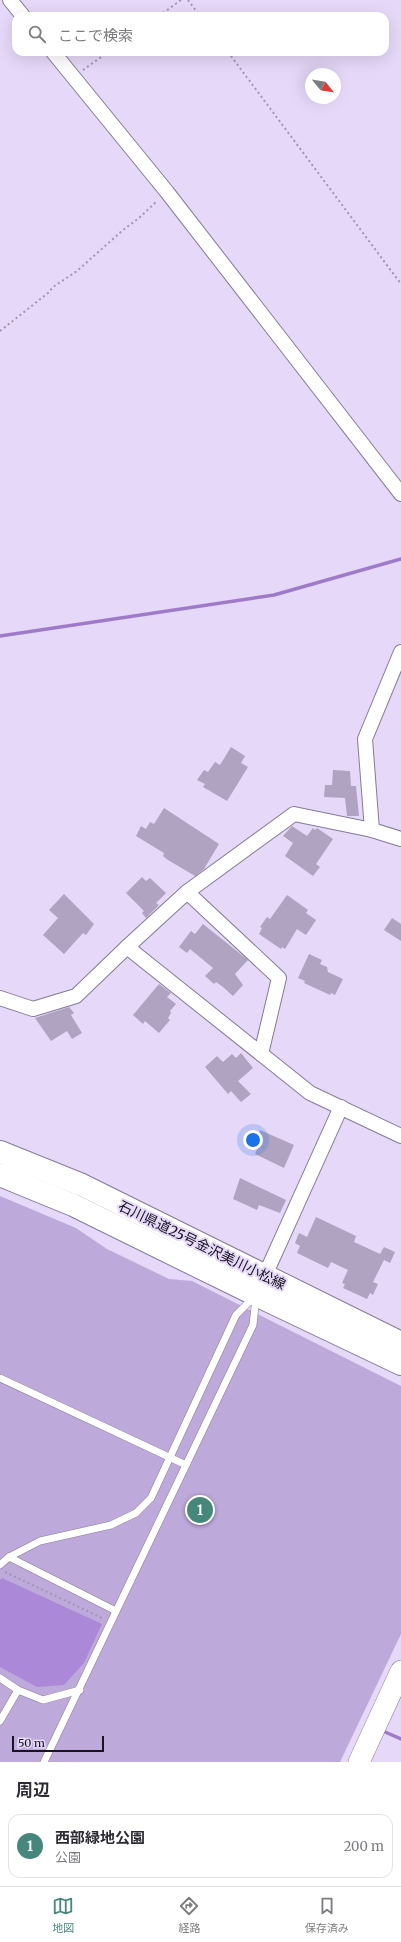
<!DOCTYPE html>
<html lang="ja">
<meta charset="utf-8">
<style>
:root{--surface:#fff;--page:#f7f7f7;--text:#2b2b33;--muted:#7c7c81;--line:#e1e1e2;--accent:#45887b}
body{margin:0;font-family:Merriweather,"Noto Sans JP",serif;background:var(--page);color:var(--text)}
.compass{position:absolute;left:305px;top:68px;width:36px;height:36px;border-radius:50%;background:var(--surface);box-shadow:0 4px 16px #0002;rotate:120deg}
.scale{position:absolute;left:12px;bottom:10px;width:92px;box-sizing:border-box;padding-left:4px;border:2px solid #18131e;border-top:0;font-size:11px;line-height:14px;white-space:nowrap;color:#18131e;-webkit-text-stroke:3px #e5d8f8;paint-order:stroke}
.you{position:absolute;left:253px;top:1140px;width:14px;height:14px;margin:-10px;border:3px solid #fff;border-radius:50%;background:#1a73e8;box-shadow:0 0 0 6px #1a73e833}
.badge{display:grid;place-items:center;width:26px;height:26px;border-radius:50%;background:var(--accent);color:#fff;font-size:13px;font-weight:700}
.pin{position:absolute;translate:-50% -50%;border:2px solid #fff;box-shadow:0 1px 4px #0006}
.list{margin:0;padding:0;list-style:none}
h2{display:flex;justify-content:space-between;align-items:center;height:52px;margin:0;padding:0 16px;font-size:17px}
h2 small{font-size:13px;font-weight:400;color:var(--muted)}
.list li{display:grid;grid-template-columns:26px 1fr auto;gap:12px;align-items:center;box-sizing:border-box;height:64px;margin:0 8px 8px;padding:0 8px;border:1px solid var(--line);border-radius:12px}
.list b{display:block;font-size:15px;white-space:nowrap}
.list p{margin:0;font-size:13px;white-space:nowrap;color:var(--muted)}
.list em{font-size:13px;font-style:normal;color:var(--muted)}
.icon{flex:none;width:22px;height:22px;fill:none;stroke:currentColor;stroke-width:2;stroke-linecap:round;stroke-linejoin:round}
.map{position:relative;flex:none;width:401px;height:1762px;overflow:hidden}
.search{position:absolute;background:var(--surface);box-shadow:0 4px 16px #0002;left:12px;right:12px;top:12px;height:44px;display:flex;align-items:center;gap:10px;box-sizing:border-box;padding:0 14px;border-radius:12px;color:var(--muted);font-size:15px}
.sheet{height:124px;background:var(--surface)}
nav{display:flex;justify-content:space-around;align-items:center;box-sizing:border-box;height:56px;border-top:1px solid var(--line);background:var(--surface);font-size:11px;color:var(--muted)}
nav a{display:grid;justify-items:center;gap:2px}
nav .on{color:var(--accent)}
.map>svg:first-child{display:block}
.green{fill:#bea9db}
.forest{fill:#ac89d8}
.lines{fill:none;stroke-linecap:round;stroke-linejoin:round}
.stream{stroke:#9e7bc9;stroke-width:3.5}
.building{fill:#afa3c1}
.lane-casing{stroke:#867a97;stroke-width:8}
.street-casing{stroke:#867a97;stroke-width:16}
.secondary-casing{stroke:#867a97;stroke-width:22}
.primary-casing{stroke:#867a97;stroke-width:24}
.path{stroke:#a096af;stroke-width:2;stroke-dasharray:2 3;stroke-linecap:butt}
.lane{stroke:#fff;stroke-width:7}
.street{stroke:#fff;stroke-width:14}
.secondary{stroke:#fff;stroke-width:21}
.primary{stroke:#fff;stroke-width:22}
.labels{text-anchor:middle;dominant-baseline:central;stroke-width:4;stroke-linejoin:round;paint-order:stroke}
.street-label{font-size:14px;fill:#18131e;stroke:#e5d8f8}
</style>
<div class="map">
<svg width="401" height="1762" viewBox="0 0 401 1762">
<rect width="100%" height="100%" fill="#e5d8f8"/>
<polygon class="green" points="0,1196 76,1228 107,1249 169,1279 192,1281 401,1386 401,1634 340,1762 0,1762"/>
<polygon class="forest" points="2,1578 102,1624 84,1663 64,1685 37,1687 0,1667 0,1580"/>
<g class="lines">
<g class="stream">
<polyline points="0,636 274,595 401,559"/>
<polyline points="385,1732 401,1739"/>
</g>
</g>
<g class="building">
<polygon points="231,747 245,756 241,763 248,767 227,801 203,787 205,784 197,780 204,770 208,772 215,762 220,765"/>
<polygon points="333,770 350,771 351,786 356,786 359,816 347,816 345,798 324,797 325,785 332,785"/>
<polygon points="164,808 219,844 204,869 195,876 168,860 163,856 164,853 136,836 141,826 146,829 150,822 154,824"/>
<polygon points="292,826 307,836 313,828 315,830 317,828 333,839 316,864 320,867 313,876 285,856 293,843 283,836"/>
<polygon points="142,877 146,881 150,878 166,893 156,903 159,905 146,918 142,913 144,911 126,893"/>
<polygon points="64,894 94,924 86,935 83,933 64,954 43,935 58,918 49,910"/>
<polygon points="287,895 308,910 306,913 316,920 306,935 297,929 285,949 282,947 281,949 259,934 262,928 260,927 267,917 270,919"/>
<polygon points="392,918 401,924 401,941 384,930"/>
<polygon points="203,924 248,960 235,974 243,985 233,996 223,987 216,982 214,984 205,976 213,968 190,949 187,953 179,947 191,931 195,934"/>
<polygon points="309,954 322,960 320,964 327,967 328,972 343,979 335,995 331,993 330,995 304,983 305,981 298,978"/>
<polygon points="159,984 171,993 167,997 176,1004 170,1011 171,1013 168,1018 170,1020 159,1033 145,1021 143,1024 133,1015"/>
<polygon points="69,1007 74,1013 71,1015 82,1033 72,1039 67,1031 51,1041 35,1018"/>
<polygon points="241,1053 253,1068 238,1081 251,1094 241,1102 231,1091 228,1094 205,1067 217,1056 223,1062 232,1054 236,1058"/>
<polygon points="260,1130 294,1145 284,1168 255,1154 257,1149 250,1146 255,1133 258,1135"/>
<polygon points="240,1178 286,1200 280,1213 259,1205 257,1210 233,1199"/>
<polygon points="316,1217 356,1236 354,1242 380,1254 384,1247 395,1252 390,1263 384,1260 373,1282 378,1284 373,1295 370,1293 367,1299 343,1288 345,1284 342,1283 348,1270 331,1262 328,1268 297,1253 300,1246 295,1243 299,1233 307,1237"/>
</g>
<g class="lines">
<defs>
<g id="lane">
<polyline points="0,1378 186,1465"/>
<polyline points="9,1557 116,1611"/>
<polyline points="0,1565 9,1557 40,1541 111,1525 136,1513 151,1498 236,1315 254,1297"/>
<polyline points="0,1678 18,1690 43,1700 80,1690"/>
<polyline points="0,1721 18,1690"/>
<polyline points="44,1762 253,1325 256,1297"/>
</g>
<g id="street">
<polyline points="10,0 23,16"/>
<polyline points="53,52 167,192 401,494"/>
<polyline points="401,652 365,739 372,830 401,839"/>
<polyline points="127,947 187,892"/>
<polyline points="0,998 33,1009 76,996 127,947 310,1093 401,1136"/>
<polyline points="261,1054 279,978 187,892 294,814 372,830"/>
<polyline points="262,1282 341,1107"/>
</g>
<polyline id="secondary" points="359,1762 401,1671"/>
<g id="primary">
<polyline points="0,1152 82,1185 401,1343"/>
<polyline points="0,1175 73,1205 256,1295 401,1364"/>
</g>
</defs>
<use href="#lane" class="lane-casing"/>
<use href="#street" class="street-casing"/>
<use href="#secondary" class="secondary-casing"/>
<use href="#primary" class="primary-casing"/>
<g class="path">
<polyline points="188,0 200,16"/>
<polyline points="159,16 181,0"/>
<polyline points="228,52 401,284"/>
<polyline points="83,70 108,52"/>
<polyline points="0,331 48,293 53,287 77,271 123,230 139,218 157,201"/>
<polyline points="5,1572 102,1618"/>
</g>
<use href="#lane" class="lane"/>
<use href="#street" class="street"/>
<use href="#secondary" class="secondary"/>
<use href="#primary" class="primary"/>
</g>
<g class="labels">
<g class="street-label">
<text transform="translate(202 1245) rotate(26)">石川県道25号金沢美川小松線</text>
</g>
</g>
</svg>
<svg class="compass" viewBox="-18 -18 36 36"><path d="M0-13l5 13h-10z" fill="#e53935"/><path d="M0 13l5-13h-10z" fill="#7c7c81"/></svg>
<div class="scale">50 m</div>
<div class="you"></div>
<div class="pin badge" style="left:200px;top:1510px">1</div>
<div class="search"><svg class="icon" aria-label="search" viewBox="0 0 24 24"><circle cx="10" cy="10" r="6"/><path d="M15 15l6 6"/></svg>ここで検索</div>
</div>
<section class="sheet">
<h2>周辺<small></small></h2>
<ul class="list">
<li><span class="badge">1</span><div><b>西部緑地公園</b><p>公園</p></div><em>200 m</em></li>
</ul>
</section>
<nav>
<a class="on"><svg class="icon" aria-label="map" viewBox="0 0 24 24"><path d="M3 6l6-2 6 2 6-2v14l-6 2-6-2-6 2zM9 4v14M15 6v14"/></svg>地図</a>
<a><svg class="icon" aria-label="directions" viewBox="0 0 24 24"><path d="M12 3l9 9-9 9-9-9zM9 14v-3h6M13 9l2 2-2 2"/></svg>経路</a>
<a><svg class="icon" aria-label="saved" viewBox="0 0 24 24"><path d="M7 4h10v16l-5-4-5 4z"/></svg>保存済み</a>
</nav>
